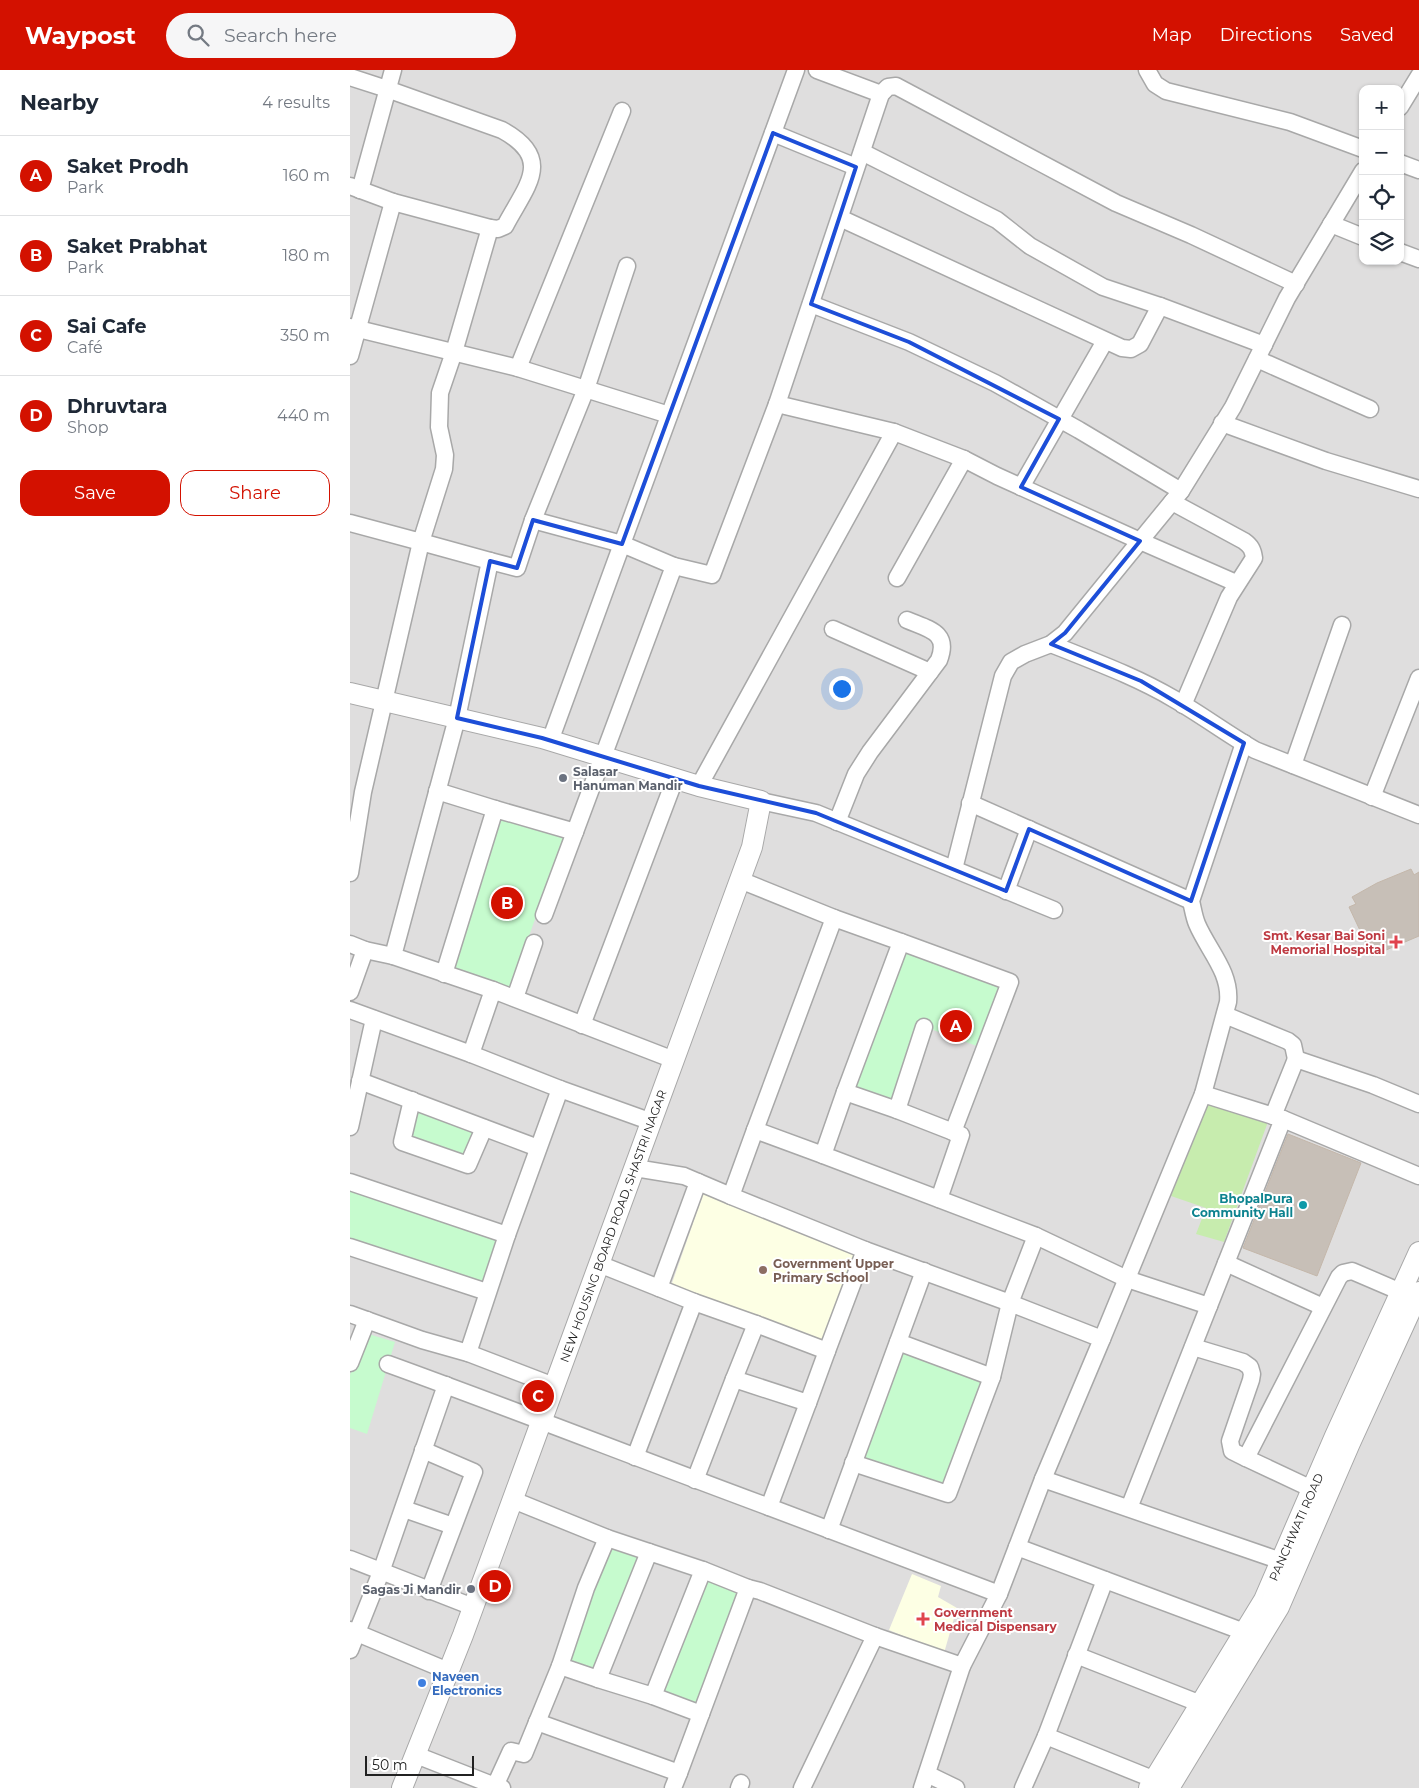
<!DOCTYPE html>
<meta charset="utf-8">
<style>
:root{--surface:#fff;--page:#f6f6f7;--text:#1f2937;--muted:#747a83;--line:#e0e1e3;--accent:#d31100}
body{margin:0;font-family:Montserrat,sans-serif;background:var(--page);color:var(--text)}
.controls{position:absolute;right:15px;top:15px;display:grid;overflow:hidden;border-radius:10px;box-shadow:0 1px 4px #0004}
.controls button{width:45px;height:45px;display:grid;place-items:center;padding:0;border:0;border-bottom:1px solid var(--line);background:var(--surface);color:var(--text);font:25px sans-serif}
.scale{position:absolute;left:15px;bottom:12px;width:109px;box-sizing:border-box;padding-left:5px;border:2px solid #212121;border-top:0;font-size:14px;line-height:18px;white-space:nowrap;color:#212121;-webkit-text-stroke:4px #fff;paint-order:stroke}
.you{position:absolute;left:491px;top:618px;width:18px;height:18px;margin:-12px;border:4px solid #fff;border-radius:50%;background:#1a73e8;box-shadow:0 0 0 8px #1a73e833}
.badge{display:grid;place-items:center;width:32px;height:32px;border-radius:50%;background:var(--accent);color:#fff;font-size:16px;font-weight:700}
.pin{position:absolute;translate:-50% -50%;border:2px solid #fff;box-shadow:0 1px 5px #0006}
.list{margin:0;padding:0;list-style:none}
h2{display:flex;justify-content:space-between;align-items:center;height:65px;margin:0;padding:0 20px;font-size:21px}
h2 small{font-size:16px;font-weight:400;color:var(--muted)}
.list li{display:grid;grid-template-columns:32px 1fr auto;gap:15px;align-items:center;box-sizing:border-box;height:80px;padding:0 20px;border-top:1px solid var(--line)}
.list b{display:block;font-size:19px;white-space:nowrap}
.list p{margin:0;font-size:16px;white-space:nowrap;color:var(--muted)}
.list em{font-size:16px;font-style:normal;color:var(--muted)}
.actions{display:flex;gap:10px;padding:15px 20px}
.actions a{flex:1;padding:11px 0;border:1px solid var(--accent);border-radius:15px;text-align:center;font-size:18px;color:var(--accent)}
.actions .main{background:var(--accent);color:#fff}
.icon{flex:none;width:28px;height:28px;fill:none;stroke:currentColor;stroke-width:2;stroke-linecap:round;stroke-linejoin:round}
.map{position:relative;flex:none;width:1069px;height:1718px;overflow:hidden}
header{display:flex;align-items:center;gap:30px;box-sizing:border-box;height:70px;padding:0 25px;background:var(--accent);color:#fff}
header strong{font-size:24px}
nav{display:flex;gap:28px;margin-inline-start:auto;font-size:18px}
.search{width:350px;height:45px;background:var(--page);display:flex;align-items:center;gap:12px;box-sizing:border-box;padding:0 18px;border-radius:28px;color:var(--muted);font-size:19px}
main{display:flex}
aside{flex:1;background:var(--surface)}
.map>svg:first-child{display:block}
.residential{fill:#dfdede;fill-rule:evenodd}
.education{fill:#fdffe4}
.grass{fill:#c7ecae}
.park{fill:#c6fbce}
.building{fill:#c7bfb7;stroke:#c4b7aa}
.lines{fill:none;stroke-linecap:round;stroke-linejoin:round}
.minor-casing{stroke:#a8a8a8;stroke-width:19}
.tertiary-casing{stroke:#a8a8a8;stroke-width:22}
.minor{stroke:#fff;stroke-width:16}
.tertiary{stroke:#fff;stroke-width:20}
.marked{fill:none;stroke:#1d4ed8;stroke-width:4;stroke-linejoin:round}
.worship-dot{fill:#6b7280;stroke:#fff;stroke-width:2}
.health-dot{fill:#e0444e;stroke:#fff;stroke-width:2}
.culture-dot{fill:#0f9aa8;stroke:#fff;stroke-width:2}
.education-dot{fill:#8d6e63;stroke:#fff;stroke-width:2}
.shop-dot{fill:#3f7fe0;stroke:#fff;stroke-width:2}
.labels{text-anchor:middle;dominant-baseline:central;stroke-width:4;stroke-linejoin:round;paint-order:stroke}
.worship-label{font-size:12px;font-weight:bold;fill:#5b616d;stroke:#fff;text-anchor:start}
.health-label{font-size:12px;font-weight:bold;fill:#be3a42;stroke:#fff;text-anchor:end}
.culture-label{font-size:12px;font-weight:bold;fill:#0d838f;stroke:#fff;text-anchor:end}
.street-label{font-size:12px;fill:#212121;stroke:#fff}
.education-label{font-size:12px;font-weight:bold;fill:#785e54;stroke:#fff;text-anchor:start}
.shop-label{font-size:12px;font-weight:bold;fill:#366cbe;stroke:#fff;text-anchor:start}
</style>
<header>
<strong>Waypost</strong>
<div class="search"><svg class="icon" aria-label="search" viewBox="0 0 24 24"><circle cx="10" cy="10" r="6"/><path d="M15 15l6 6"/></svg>Search here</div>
<nav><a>Map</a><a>Directions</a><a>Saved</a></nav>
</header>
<main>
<aside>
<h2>Nearby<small>4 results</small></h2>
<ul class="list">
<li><span class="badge">A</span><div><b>Saket Prodh</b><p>Park</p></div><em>160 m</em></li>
<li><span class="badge">B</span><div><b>Saket Prabhat</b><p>Park</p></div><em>180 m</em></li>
<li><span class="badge">C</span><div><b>Sai Cafe</b><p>Café</p></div><em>350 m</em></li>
<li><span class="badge">D</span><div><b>Dhruvtara</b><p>Shop</p></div><em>440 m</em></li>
</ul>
<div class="actions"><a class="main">Save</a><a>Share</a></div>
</aside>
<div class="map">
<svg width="1069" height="1718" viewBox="0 0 1069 1718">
<rect width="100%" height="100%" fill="#f2efe8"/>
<path class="residential" d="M0,0H1069V1718H0ZM1013,19H1050V191H1013Z"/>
<g class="education">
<polygon points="354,1122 505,1185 472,1273 321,1216"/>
<polygon points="562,1504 591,1516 588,1527 607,1538 594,1583 539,1560"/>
</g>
<polygon class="grass" points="858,1029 919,1049 874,1172 846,1164 856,1138 821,1126"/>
<g class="park">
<polygon points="149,747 214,767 160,920 102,899"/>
<polygon points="554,879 653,916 635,979 567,954 540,1033 501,1019"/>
<polygon points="67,1036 130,1058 117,1090 56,1065"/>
<polygon points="0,1119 150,1163 133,1214 0,1171"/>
<polygon points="15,1263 45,1272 17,1364 0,1358 0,1305"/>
<polygon points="553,1282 634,1311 595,1416 511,1389"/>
<polygon points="260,1476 293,1485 246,1603 215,1592"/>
<polygon points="354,1510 393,1521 349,1639 309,1625"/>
</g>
<g class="building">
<polygon points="1061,799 1064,805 1069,802 1069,866 1022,886 999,837 1006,834 1002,827 1027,813"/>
<polygon points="938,1064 1011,1093 967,1206 893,1178"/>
</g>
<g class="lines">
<defs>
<g id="minor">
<polyline points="467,0 531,24 538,17 546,16 766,133 841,165 946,214"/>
<polyline points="797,0 805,14 816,21 940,52 1013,79"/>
<path d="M0,7L37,19L152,60C205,89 176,116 155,156L148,159L140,158"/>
<polyline points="1050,37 1069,6"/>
<polyline points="423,63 506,97"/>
<polyline points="512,82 647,150 680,176 753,217 810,236 914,275"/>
<polyline points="1050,93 1069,100"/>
<polyline points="0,116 43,132 140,158 104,282 90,323 89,357 95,385 94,399 71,472 0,453"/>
<polyline points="10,120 43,0"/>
<polyline points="490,148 772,278 781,279 790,274 810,236"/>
<polyline points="981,154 1013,167"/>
<polyline points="1050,182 1069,189"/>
<polyline points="461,234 559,272 645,313 729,360 831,421"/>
<polyline points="0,257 168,298 319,345"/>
<polyline points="0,286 43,132"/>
<polyline points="907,289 1020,339"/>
<polyline points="168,298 272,41"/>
<polyline points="427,334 531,24"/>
<polyline points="872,353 976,391 1069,419"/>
<polyline points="671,417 755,271"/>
<path d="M822,432L894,471C901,476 903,480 904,488L879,527L833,635"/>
<polyline points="183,450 236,319 277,196"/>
<polyline points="140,491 167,498 183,450 272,474 446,0"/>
<polyline points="324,496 362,505 427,334 544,362"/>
<polyline points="547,508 614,389"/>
<polyline points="886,513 790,471 831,421 883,337 937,228 1013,101"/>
<polyline points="483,559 580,602"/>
<path d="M701,574C743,591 785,606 824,629C852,645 877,664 905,680L1069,745"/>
<polyline points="943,695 992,555"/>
<polyline points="349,716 544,362 614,389 647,406 790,471 715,563 701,574 675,584 661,592 653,606 604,799"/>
<polyline points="87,721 145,739"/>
<polyline points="1022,727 1069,608"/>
<polyline points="411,731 466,743 704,840"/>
<polyline points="620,733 841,831"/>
<path d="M487,752L506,704L520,682L589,590C600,562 578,559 557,550"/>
<polyline points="0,803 13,722 71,472 140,491 107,648 43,886 143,920"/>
<polyline points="390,810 484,848"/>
<polyline points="656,821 679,759"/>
<polyline points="194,845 324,496 272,474 200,671"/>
<polyline points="551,872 660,912 603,1062"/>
<polyline points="0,874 15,880"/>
<polyline points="94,904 145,739 225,762"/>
<polyline points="0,922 15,880 43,886"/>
<polyline points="165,928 184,873"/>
<polyline points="0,940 121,984"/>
<polyline points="875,945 938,971 943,975 946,989"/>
<polyline points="232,955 325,709"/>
<polyline points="10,1011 188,1078"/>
<polyline points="210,1019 121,984 143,920 324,990"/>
<polyline points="853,1024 933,1049 1069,1106"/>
<polyline points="62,1030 52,1072 118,1095 134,1058"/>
<polyline points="547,1040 611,1065 589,1129"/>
<polyline points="923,1046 946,989 1023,1015 1069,1034"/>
<polyline points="0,1057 24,949"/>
<polyline points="405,1060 484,848 551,872 495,1022"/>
<polyline points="285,1098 334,1106 381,1126 405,1060 473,1085"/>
<polyline points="0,1112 157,1165 210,1019 302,1052"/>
<polyline points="381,1126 515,1180"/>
<polyline points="686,1166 777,1209 859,1236"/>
<polyline points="0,1177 137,1222"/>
<polyline points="876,1193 973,1237"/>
<polyline points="249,1194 344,1232"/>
<polyline points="309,1218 348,1112"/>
<polyline points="0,1244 72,1270 118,1283 204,1316"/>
<path d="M752,1269L853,1024L878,932C881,902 858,880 847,854C844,847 843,839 841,831L894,673"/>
<polyline points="843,1277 893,1292 900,1297 902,1304 901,1310 880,1371 882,1381 896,1388"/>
<polyline points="118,1283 157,1165"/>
<polyline points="0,1293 17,1250"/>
<path d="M38,1294C165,1340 292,1390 419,1437"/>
<polyline points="642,1307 660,1233 752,1269 693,1409 649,1524"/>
<polyline points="458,1333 477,1281"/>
<polyline points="73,1380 124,1402 79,1521"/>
<polyline points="285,1387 344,1232 406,1254"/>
<polyline points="503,1393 598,1424 642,1307 548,1272"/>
<polyline points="693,1409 931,1491 941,1497"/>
<polyline points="345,1410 384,1309"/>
<polyline points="962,1419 896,1388 989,1207 993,1203 1002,1201 1051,1222"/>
<polyline points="163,1430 257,1468 236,1518 210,1596 248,1609 299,1482 353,1500 303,1626 351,1644 398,1518 410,1521 525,1566 612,1596 649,1524 419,1437 458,1333 384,1309 406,1254 477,1281 515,1180 660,1233 686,1166 473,1085 495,1022 547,1040 574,957"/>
<polyline points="779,1438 933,1049"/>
<polyline points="54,1439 103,1456"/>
<polyline points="479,1460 574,1201"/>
<polyline points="257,1468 299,1482"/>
<polyline points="667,1477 905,1566"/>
<polyline points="0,1489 123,1537"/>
<polyline points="353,1500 398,1518"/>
<polyline points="0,1560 98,1601"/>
<polyline points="0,1580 31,1502 96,1315"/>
<polyline points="726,1585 851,1634"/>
<polyline points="248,1609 303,1626"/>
<polyline points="187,1652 329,1703 323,1718"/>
<polyline points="696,1666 815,1714"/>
<polyline points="66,1685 145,1716 144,1718"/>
<polyline points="329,1703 351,1644"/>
<polyline points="577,1704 606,1718"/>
<polyline points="152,1718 145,1716 161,1681 174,1684 210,1596"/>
<polyline points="389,1718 391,1713"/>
<polyline points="452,1718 525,1566"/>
<polyline points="572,1718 612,1596"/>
<polyline points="673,1718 696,1666 755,1510"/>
</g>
<g id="tertiary">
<polyline points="0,623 192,668 349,716 411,731 402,777 113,1565 52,1718"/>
<polyline points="799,1718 914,1530 985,1366 1069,1182"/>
<polyline points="819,1718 929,1537 1000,1373 1069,1222"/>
</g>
</defs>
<use href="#minor" class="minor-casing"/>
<use href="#tertiary" class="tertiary-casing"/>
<use href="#minor" class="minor"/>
<use href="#tertiary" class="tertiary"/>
</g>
<path class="marked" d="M423,63L506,97L461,234L559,272L709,349L671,417L790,471L715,563L701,574L791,611L894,673L841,831L679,759L656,821L466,743L349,716L192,668L107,648L140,491L167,498L183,450L272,474Z"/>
<g class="worship-dot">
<circle cx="213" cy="708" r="5"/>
<circle cx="121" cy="1519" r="5"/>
</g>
<g class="health-dot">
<path d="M1043.5 864.5h5v5h5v5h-5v5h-5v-5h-5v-5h5z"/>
<path d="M570.5 1541.5h5v5h5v5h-5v5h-5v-5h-5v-5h5z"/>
</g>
<circle class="culture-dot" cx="953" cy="1135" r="5"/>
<circle class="education-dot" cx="413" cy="1200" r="5"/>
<circle class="shop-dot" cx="72" cy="1613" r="5"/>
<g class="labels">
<g class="worship-label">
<text x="223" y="701">Salasar<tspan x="223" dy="14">Hanuman Mandir</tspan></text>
<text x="111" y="1519" text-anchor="end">Sagas Ji Mandir</text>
</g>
<g class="health-label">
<text x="1035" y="865">Smt. Kesar Bai Soni<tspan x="1035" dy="14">Memorial Hospital</tspan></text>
<text x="584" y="1542" text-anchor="start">Government<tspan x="584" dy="14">Medical Dispensary</tspan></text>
</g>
<g class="culture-label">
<text x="943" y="1128">BhopalPura<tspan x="943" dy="14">Community Hall</tspan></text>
</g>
<g class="street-label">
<text transform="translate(263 1156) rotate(-70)">NEW HOUSING BOARD ROAD, SHASTRI NAGAR</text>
<text transform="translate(946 1457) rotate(-66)">PANCHWATI ROAD</text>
</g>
<g class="education-label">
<text x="423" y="1193">Government Upper<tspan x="423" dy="14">Primary School</tspan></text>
</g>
<g class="shop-label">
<text x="82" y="1606">Naveen<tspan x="82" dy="14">Electronics</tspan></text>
</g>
</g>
</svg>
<div class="controls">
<button>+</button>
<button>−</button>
<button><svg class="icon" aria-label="locate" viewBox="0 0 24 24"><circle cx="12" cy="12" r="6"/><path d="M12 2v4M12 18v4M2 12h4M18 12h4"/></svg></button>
<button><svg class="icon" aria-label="layers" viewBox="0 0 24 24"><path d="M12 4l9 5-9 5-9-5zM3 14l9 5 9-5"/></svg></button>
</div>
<div class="scale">50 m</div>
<div class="you"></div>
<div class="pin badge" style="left:606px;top:956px">A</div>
<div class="pin badge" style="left:157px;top:833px">B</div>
<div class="pin badge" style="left:188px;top:1326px">C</div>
<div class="pin badge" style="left:145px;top:1516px">D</div>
</div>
</main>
